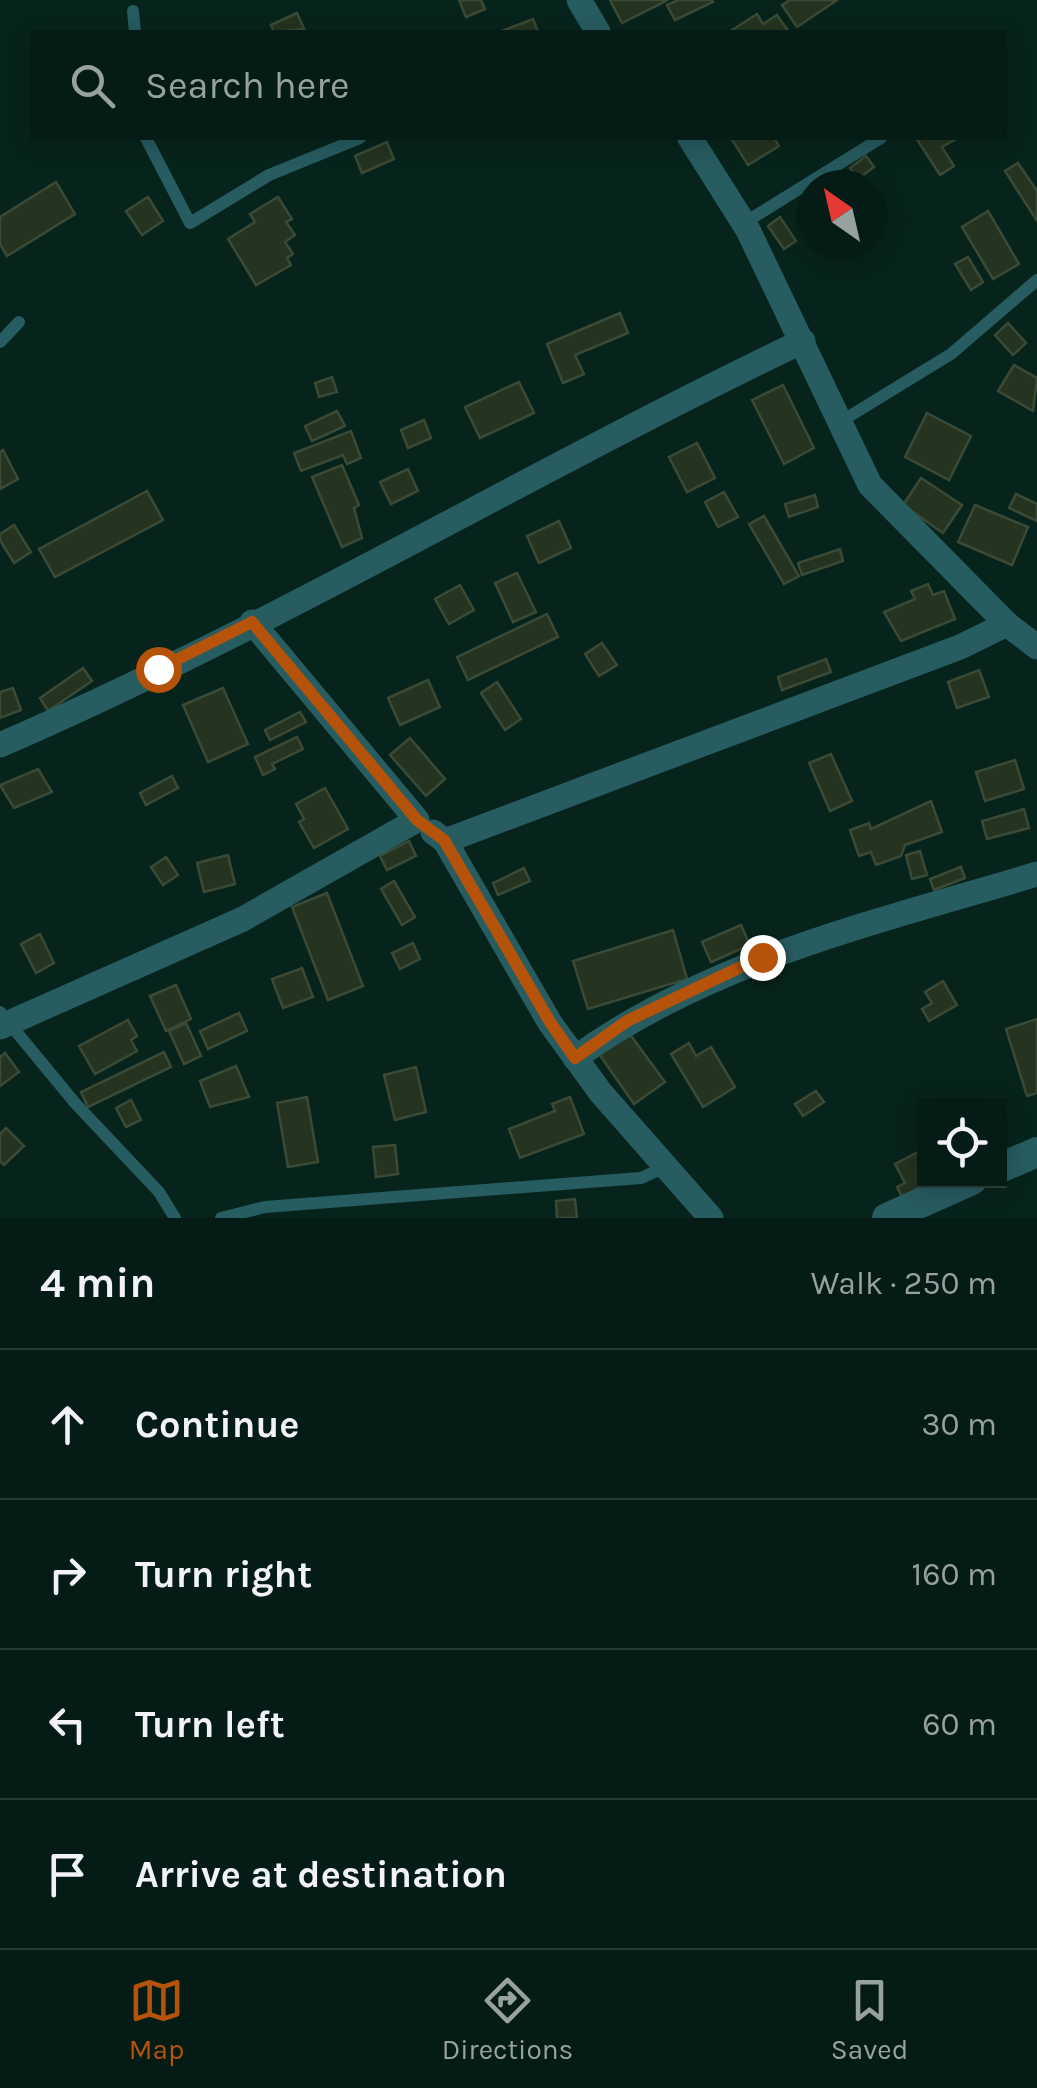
<!DOCTYPE html>
<meta charset="utf-8">
<style>
:root{--surface:#051b15;--page:#132822;--text:#f1f3f6;--muted:#97a1a0;--line:#263934;--accent:#b45309}
body{margin:0;font-family:Karla,sans-serif;background:var(--page);color:var(--text)}
.controls{position:absolute;right:30px;bottom:30px;display:grid;overflow:hidden;border-radius:0px;box-shadow:0 5px 25px #0003}
.controls button{width:90px;height:90px;display:grid;place-items:center;padding:0;border:0;border-bottom:2px solid var(--line);background:var(--surface);color:var(--text);font:50px sans-serif}
.compass{position:absolute;left:797px;top:170px;width:90px;height:90px;border-radius:50%;background:var(--surface);box-shadow:0 5px 25px #0003;rotate:326deg}
.stop{position:absolute;width:30px;height:30px;margin:-22px;border:8px solid #b45309;border-radius:50%;background:#fff}
.stop.end{background:#b45309;border-color:#fff;box-shadow:0 2px 10px #0008}
.list{margin:0;padding:0;list-style:none}
h2{display:flex;justify-content:space-between;align-items:center;height:130px;margin:0;padding:0 40px;font-size:42px}
h2 small{font-size:32px;font-weight:400;color:var(--muted)}
.list li{display:grid;grid-template-columns:65px 1fr auto;gap:30px;align-items:center;box-sizing:border-box;height:150px;padding:0 40px;border-top:2px solid var(--line)}
.list b{display:block;font-size:38px;white-space:nowrap}
.list em{font-size:32px;font-style:normal;color:var(--muted)}
.icon{flex:none;width:55px;height:55px;fill:none;stroke:currentColor;stroke-width:2;stroke-linecap:round;stroke-linejoin:round}
.map{position:relative;flex:none;width:1037px;height:1218px;overflow:hidden}
.search{position:absolute;background:var(--surface);box-shadow:0 5px 25px #0003;left:30px;right:30px;top:30px;height:110px;display:flex;align-items:center;gap:25px;box-sizing:border-box;padding:0 35px;border-radius:0px;color:var(--muted);font-size:38px}
.sheet{height:730px;background:var(--surface)}
nav{display:flex;justify-content:space-around;align-items:center;box-sizing:border-box;height:140px;border-top:2px solid var(--line);background:var(--surface);font-size:28px;color:var(--muted)}
nav a{display:grid;justify-items:center;gap:5px}
nav .on{color:var(--accent)}
.map>svg:first-child{display:block}
.building{fill:#243421;stroke:#3a4a36;stroke-width:2.5}
.lines{fill:none;stroke-linecap:round;stroke-linejoin:round}
.service{stroke:#275c60;stroke-width:12}
.minor{stroke:#275c60;stroke-width:25}
.tertiary{stroke:#275c60;stroke-width:30}
.route{stroke:#b45309;stroke-width:12}
</style>
<div class="map">
<svg width="1037" height="1218" viewBox="0 0 1037 1218">
<rect width="100%" height="100%" fill="#07241c"/>
<g class="building">
<polygon points="459,0 481,0 485,9 466,17"/>
<polygon points="610,0 668,0 622,23"/>
<polygon points="678,0 712,0 713,2 675,20 667,5"/>
<polygon points="790,0 837,0 797,27 782,5"/>
<polygon points="297,13 304,29 274,32 271,25"/>
<polygon points="757,14 763,24 777,15 789,32 729,32"/>
<polygon points="533,19 538,32 499,32"/>
<polygon points="731,138 774,138 779,146 748,165"/>
<polygon points="916,138 958,138 942,147 954,166 940,175"/>
<polygon points="387,142 394,159 362,173 355,156"/>
<polygon points="866,156 874,167 858,179 850,168"/>
<polygon points="1018,163 1037,191 1037,221 1005,171"/>
<polygon points="56,182 75,214 7,256 0,244 0,217"/>
<polygon points="148,197 163,221 142,235 126,211"/>
<polygon points="278,197 292,219 286,222 295,235 285,242 293,254 287,258 291,265 256,285 228,239 255,222 250,214"/>
<polygon points="988,211 1019,264 993,279 962,227"/>
<polygon points="780,217 796,241 784,249 768,226"/>
<polygon points="968,257 983,282 971,290 955,264"/>
<polygon points="620,313 628,333 575,355 584,374 563,383 547,344"/>
<polygon points="1008,323 1026,343 1013,355 995,335"/>
<polygon points="1014,365 1037,378 1033,411 998,391"/>
<polygon points="332,377 337,392 319,397 315,383"/>
<polygon points="519,382 534,413 480,438 465,407"/>
<polygon points="783,385 814,448 784,464 752,400"/>
<polygon points="337,411 345,426 312,441 305,426"/>
<polygon points="927,413 971,436 949,480 905,457"/>
<polygon points="424,420 431,438 408,448 401,430"/>
<polygon points="351,431 361,458 347,464 343,455 301,471 294,453"/>
<polygon points="697,443 715,478 687,492 669,457"/>
<polygon points="3,450 18,479 0,489 0,452"/>
<polygon points="342,465 359,505 354,508 362,538 342,547 312,477"/>
<polygon points="408,469 418,491 391,504 380,482"/>
<polygon points="921,478 962,505 943,533 903,505"/>
<polygon points="147,491 163,520 55,577 39,549"/>
<polygon points="724,492 738,517 718,527 705,502"/>
<polygon points="1016,494 1037,504 1037,521 1009,508"/>
<polygon points="815,495 818,507 789,517 785,504"/>
<polygon points="975,505 1028,527 1012,565 958,542"/>
<polygon points="764,516 799,576 784,584 749,524"/>
<polygon points="559,521 571,548 539,563 527,536"/>
<polygon points="14,525 31,552 14,563 0,540 0,534"/>
<polygon points="840,549 843,561 802,575 798,563"/>
<polygon points="517,573 536,612 513,622 495,583"/>
<polygon points="928,584 933,595 944,591 955,619 901,641 884,612 915,599 911,591"/>
<polygon points="460,585 474,610 449,624 435,599"/>
<polygon points="547,614 558,637 468,680 457,657"/>
<polygon points="602,643 617,665 599,676 585,654"/>
<polygon points="826,659 831,672 782,690 778,677"/>
<polygon points="83,668 92,681 48,711 40,698"/>
<polygon points="979,670 989,697 957,708 948,682"/>
<polygon points="428,680 440,707 400,725 388,698"/>
<polygon points="497,682 521,719 505,730 481,693"/>
<polygon points="13,688 21,710 0,718 0,692"/>
<polygon points="223,688 248,744 208,762 183,705"/>
<polygon points="300,712 306,722 270,740 265,730"/>
<polygon points="297,737 303,749 272,764 275,769 263,775 255,757"/>
<polygon points="410,738 445,779 426,796 390,755"/>
<polygon points="831,754 852,801 830,811 809,763"/>
<polygon points="1015,760 1024,789 985,801 976,772"/>
<polygon points="38,769 52,792 14,808 0,785"/>
<polygon points="172,776 178,788 146,805 140,793"/>
<polygon points="325,788 348,829 314,848 299,822 304,819 296,804"/>
<polygon points="931,801 942,832 905,845 901,856 876,865 871,852 859,856 850,830 869,823 871,829"/>
<polygon points="1024,809 1029,828 987,839 982,821"/>
<polygon points="409,841 416,856 387,870 380,856"/>
<polygon points="920,851 927,875 912,879 906,855"/>
<polygon points="228,855 235,884 204,892 197,863"/>
<polygon points="166,857 178,875 163,885 151,867"/>
<polygon points="961,867 965,878 934,890 930,879"/>
<polygon points="524,868 530,881 498,895 493,883"/>
<polygon points="394,881 415,917 402,925 381,889"/>
<polygon points="327,893 363,986 328,1000 292,907"/>
<polygon points="741,925 750,945 711,962 702,942"/>
<polygon points="673,930 687,979 588,1009 573,961"/>
<polygon points="40,934 54,963 36,973 21,944"/>
<polygon points="413,943 420,959 400,969 392,953"/>
<polygon points="302,968 313,997 283,1008 272,979"/>
<polygon points="943,981 957,1005 929,1021 922,1009 932,1003 925,992"/>
<polygon points="176,985 191,1019 166,1031 150,996"/>
<polygon points="239,1013 247,1031 208,1049 200,1031"/>
<polygon points="1037,1019 1037,1093 1027,1096 1006,1029"/>
<polygon points="128,1020 137,1036 131,1040 137,1051 95,1074 79,1046"/>
<polygon points="186,1023 201,1056 184,1064 169,1031"/>
<polygon points="629,1033 665,1082 634,1104 599,1054"/>
<polygon points="689,1043 696,1056 711,1047 735,1087 703,1107 671,1054"/>
<polygon points="164,1052 171,1067 88,1107 81,1092"/>
<polygon points="5,1053 19,1072 0,1086 0,1057"/>
<polygon points="236,1066 249,1097 210,1107 200,1081"/>
<polygon points="416,1067 426,1112 395,1120 384,1075"/>
<polygon points="816,1091 824,1102 803,1116 795,1104"/>
<polygon points="307,1097 318,1162 288,1167 277,1103"/>
<polygon points="570,1097 584,1134 520,1158 509,1129 555,1111 552,1104"/>
<polygon points="131,1100 141,1120 126,1127 116,1108"/>
<polygon points="6,1128 24,1146 4,1165 0,1161 0,1134"/>
<polygon points="395,1145 398,1174 376,1177 373,1147"/>
<polygon points="924,1149 924,1180 935,1180 902,1197 897,1187 905,1183 895,1164"/>
<polygon points="575,1199 577,1218 557,1218 556,1201"/>
</g>
<g class="lines">
<g class="service">
<polyline points="133,11 135,32"/>
<polyline points="146,138 190,223 269,175 360,138"/>
<polyline points="744,223 881,138"/>
<polyline points="0,342 19,322"/>
<polyline points="840,422 951,354 1037,280"/>
<polyline points="0,1012 75,1103 159,1192 175,1218"/>
<polyline points="221,1218 265,1207 641,1178 665,1167"/>
</g>
<g class="minor">
<polyline points="579,0 598,32"/>
<polyline points="690,138 748,230 870,485 1007,624 1037,647"/>
<path d="M0,745C275,626 533,470 803,341"/>
<polyline points="433,832 445,841 550,1023 601,1093 711,1218"/>
<polyline points="445,841 960,647 1007,624"/>
<polyline points="0,1027 243,919 417,820 252,622"/>
<path d="M575,1058C712,959 878,922 1037,874"/>
</g>
<g class="tertiary">
<polyline points="1000,1168 1037,1152"/>
<polyline points="887,1218 972,1180"/>
</g>
</g>
<g class="lines">
<polyline class="route" points="158,669 252,622 417,820 444,840 550,1022 575,1058 627,1021 762,957"/>
</g>
</svg>
<div class="controls">
<button><svg class="icon" aria-label="locate" viewBox="0 0 24 24"><circle cx="12" cy="12" r="6"/><path d="M12 2v4M12 18v4M2 12h4M18 12h4"/></svg></button>
</div>
<svg class="compass" viewBox="-18 -18 36 36"><path d="M0-13l5 13h-10z" fill="#e53935"/><path d="M0 13l5-13h-10z" fill="#97a1a0"/></svg>
<div class="stop" style="left:158px;top:669px"></div>
<div class="stop end" style="left:762px;top:957px"></div>
<div class="search"><svg class="icon" aria-label="search" viewBox="0 0 24 24"><circle cx="10" cy="10" r="6"/><path d="M15 15l6 6"/></svg>Search here</div>
</div>
<section class="sheet">
<h2>4 min<small>Walk · 250 m</small></h2>
<ul class="list">
<li><svg class="icon" aria-label="ahead" viewBox="0 0 24 24"><path d="M12 20V5M6 11l6-6 6 6"/></svg><div><b>Continue</b></div><em>30 m</em></li>
<li><svg class="icon" aria-label="right" viewBox="0 0 24 24"><path d="M7 20v-9h11M14 6l5 5-5 5"/></svg><div><b>Turn right</b></div><em>160 m</em></li>
<li><svg class="icon" aria-label="left" viewBox="0 0 24 24"><path d="M17 20v-9H6M10 6l-5 5 5 5"/></svg><div><b>Turn left</b></div><em>60 m</em></li>
<li><svg class="icon" aria-label="arrive" viewBox="0 0 24 24"><path d="M6 21V4h12l-3 4 3 4H6"/></svg><div><b>Arrive at destination</b></div></li>
</ul>
</section>
<nav>
<a class="on"><svg class="icon" aria-label="map" viewBox="0 0 24 24"><path d="M3 6l6-2 6 2 6-2v14l-6 2-6-2-6 2zM9 4v14M15 6v14"/></svg>Map</a>
<a><svg class="icon" aria-label="directions" viewBox="0 0 24 24"><path d="M12 3l9 9-9 9-9-9zM9 14v-3h6M13 9l2 2-2 2"/></svg>Directions</a>
<a><svg class="icon" aria-label="saved" viewBox="0 0 24 24"><path d="M7 4h10v16l-5-4-5 4z"/></svg>Saved</a>
</nav>
